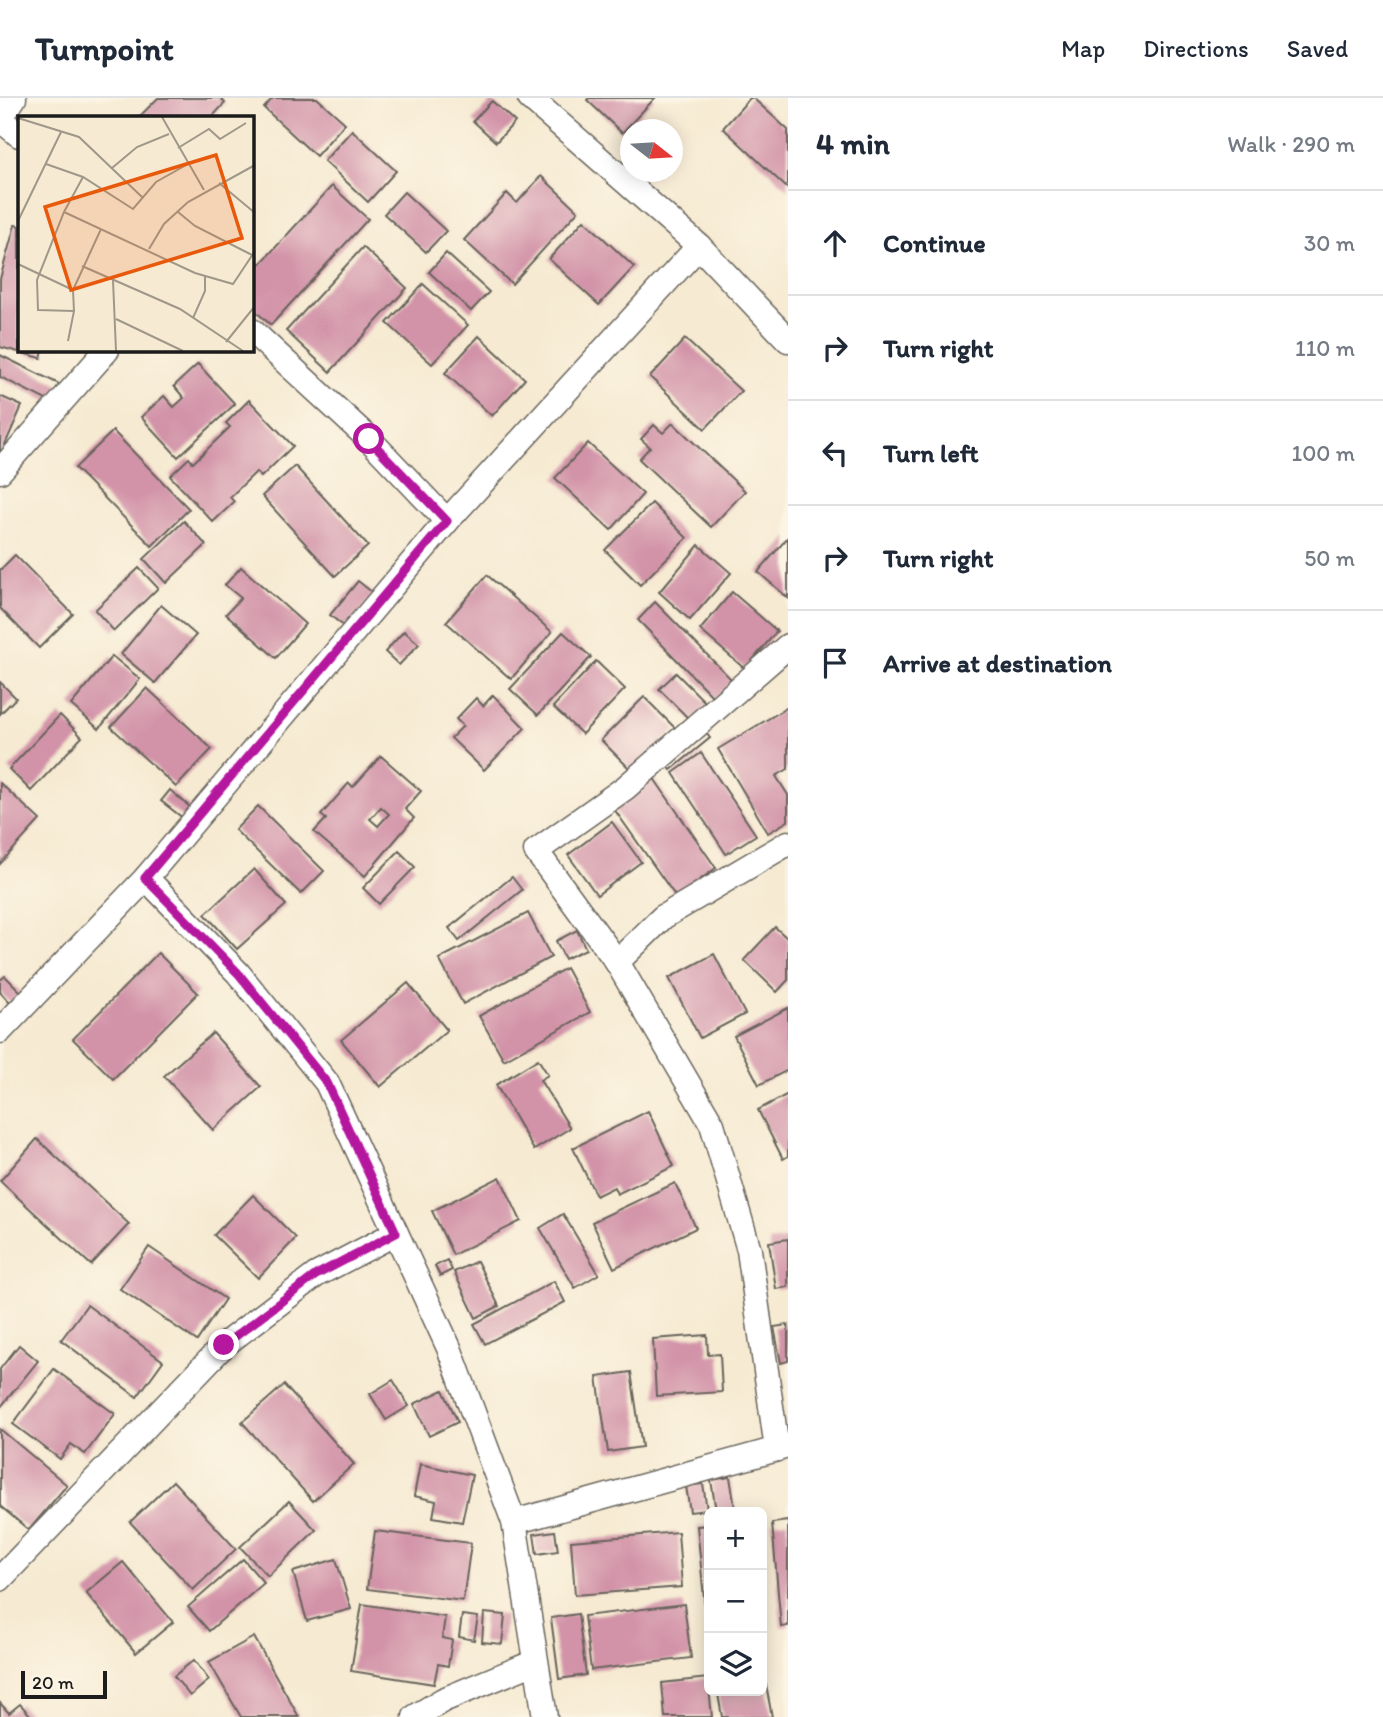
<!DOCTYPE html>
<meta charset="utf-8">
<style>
:root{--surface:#fff;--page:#f6f6f7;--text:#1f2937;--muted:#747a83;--line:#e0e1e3}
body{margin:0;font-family:Itim,sans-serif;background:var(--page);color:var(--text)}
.controls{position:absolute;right:21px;bottom:21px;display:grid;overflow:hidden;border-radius:10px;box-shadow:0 4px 18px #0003}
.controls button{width:63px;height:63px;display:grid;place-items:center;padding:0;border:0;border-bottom:2px solid var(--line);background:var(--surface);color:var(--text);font:35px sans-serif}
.compass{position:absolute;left:620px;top:21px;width:63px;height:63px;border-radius:50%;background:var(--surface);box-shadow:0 4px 18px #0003;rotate:107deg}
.scale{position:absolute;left:21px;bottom:18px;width:86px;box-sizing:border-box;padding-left:7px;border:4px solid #1c1c1c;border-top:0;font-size:19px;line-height:24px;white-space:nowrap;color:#1c1c1c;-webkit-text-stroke:5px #fcf5e5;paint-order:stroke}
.stop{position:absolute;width:21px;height:21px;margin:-16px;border:5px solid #b5179e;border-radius:50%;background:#fff}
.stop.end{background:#b5179e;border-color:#fff;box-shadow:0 2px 7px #0008}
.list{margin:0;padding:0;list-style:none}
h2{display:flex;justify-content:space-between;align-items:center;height:91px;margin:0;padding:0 28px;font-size:30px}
h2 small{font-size:23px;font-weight:400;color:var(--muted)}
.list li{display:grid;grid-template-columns:46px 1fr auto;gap:21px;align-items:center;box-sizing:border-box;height:105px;padding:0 28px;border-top:2px solid var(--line)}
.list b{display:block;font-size:26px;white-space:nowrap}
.list em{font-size:23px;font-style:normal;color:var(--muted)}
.icon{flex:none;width:38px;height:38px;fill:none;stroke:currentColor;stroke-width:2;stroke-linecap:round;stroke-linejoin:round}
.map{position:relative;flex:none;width:788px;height:1619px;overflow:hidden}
header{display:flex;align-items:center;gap:42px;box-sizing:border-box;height:98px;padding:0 35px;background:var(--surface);border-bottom:2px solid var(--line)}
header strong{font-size:33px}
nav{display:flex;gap:38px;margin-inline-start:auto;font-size:24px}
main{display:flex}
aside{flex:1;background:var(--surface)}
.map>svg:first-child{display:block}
.building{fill:#d293a8;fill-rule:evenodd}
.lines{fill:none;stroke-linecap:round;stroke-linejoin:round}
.minor-casing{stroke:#68645c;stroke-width:27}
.minor{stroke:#fff;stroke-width:24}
.route{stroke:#b5179e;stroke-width:9}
.inset-road{fill:none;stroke:#9f9889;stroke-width:2}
.view{fill:#e8590c;fill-opacity:0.15;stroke:#e8590c;stroke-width:3.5}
.inset-edge{fill:none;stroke:#1c1c1c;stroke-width:3.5}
</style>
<header>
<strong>Turnpoint</strong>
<nav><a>Map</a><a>Directions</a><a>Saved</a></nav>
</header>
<main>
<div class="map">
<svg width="788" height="1619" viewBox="0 0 788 1619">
<rect width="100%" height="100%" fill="#fcf5e5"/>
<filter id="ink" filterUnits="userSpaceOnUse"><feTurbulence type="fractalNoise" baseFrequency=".0143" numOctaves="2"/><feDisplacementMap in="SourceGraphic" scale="14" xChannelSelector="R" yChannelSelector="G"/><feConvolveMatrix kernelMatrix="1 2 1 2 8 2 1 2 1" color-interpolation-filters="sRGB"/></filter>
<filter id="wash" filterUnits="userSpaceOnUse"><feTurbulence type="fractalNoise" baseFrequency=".00686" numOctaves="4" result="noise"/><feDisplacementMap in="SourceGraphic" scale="28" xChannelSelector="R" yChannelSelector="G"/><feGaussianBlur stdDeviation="1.57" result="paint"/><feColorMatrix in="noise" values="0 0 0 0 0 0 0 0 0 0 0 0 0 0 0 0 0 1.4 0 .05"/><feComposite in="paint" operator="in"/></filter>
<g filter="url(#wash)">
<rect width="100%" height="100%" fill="#f6ead2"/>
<g id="blocks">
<g class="building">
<polygon points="158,0 220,0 225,5 212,19 139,19"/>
<polygon points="273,0 317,0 345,25 316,58 264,10"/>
<polygon points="589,0 655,0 622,35 587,2"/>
<polygon points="750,0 753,0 788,32 788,91 723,30"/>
<polygon points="492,3 515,24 496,44 473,23"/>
<polygon points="352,32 396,73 368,104 324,63"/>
<polygon points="541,78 578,113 512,186 464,142 507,95 517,105"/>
<polygon points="332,88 368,121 271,227 252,210 252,175"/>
<polygon points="404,94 446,133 426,154 384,116"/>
<polygon points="584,122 634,169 599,207 549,161"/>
<polygon points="15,127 19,128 19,252 43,252 41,260 0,249 0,181"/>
<polygon points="363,149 407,190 330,274 286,233"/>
<polygon points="446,155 489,194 471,213 429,174"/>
<polygon points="423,186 468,227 432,266 387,225"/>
<polygon points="479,238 525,281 492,318 445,275"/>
<polygon points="685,241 741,293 705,331 650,279"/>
<polygon points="0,257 59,286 50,304 0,279"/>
<polygon points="198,266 235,306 178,359 141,319 164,298 174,309 184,300 174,288"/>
<polygon points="0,298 22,308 0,358"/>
<polygon points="249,302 293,348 261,379 256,374 230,399 234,404 213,424 170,378 189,360 193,365 230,329 226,325"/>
<polygon points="673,325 745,393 711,429 639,361 650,349 641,341 654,327 663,335"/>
<polygon points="113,333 189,411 152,448 75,370"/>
<polygon points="588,345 643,396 611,432 555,380"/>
<polygon points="295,368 368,448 335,478 262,398"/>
<polygon points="652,405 687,440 640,487 605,452"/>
<polygon points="184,423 206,447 166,485 144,461"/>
<polygon points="788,439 788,500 758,474"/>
<polygon points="699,447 731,475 690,522 659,494"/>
<polygon points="15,457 73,516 39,550 0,510 0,472"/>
<polygon points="241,469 305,526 276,560 226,516 241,500 225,487"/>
<polygon points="139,470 158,490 114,533 95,512"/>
<polygon points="487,477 552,534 511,581 446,524"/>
<polygon points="358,483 374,496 346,530 330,517"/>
<polygon points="732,494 777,533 745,571 700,532"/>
<polygon points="655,504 733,583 715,601 638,522"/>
<polygon points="161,507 196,537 155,585 121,556"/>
<polygon points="404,533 419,546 399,567 385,554"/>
<polygon points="563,534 591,559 538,617 510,591"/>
<polygon points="112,558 140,581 99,631 71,607"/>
<polygon points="596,563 625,591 582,636 553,609"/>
<polygon points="676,575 708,607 692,624 659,591"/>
<polygon points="0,584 16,600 0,616"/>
<polygon points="147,590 212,651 176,689 111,629"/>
<polygon points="493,597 525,630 484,672 451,640 463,628 456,621 476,600 483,608"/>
<polygon points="644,599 676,631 633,674 601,642"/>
<polygon points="788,609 788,671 776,678 788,697 788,723 768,735 718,651"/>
<polygon points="60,617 82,639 31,693 9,671"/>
<polygon points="702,630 710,640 671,672 663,662"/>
<polygon points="701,655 756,737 726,756 673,675"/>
<path d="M381,658L421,693L405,711L414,720L365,778L314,734L326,721L321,717L349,685L353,689ZM381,709L389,716L378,728L370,721Z"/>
<polygon points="653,679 716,770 676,799 612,708"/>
<polygon points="0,685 40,722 0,766"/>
<polygon points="170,692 191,710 183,720 161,703"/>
<polygon points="258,708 324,773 301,796 235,732"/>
<polygon points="612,724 641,764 597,797 568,757"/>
<polygon points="399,753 415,769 379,806 363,790"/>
<polygon points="254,771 286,807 237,851 205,816"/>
<polygon points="512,779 522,792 459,843 449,830"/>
<polygon points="528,815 551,859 463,906 439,861"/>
<polygon points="775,829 788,841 788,882 777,894 744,862"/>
<polygon points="577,832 586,851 565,861 556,843"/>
<polygon points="158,855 198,895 113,981 73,941"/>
<polygon points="714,856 745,916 700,940 669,880"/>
<polygon points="566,870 590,914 504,962 479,918"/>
<polygon points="5,878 21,894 10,905 0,894 0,882"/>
<polygon points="408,885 447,932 380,989 341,942"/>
<polygon points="788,910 788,972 759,987 734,938"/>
<polygon points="213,935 261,989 213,1032 164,978"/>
<polygon points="538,961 548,977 540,982 570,1030 534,1052 496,987"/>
<polygon points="788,996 788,1058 783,1061 758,1012"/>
<polygon points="648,1013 674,1068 617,1096 614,1089 596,1098 573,1050"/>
<polygon points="37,1041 129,1126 91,1167 0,1083"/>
<polygon points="500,1079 521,1123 453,1157 432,1113"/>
<polygon points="675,1085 696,1130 614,1170 592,1124"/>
<polygon points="253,1097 296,1140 258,1180 214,1137"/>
<polygon points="563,1116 599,1176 575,1190 540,1130"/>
<polygon points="788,1141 788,1189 776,1191 769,1144"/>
<polygon points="149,1149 225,1201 197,1243 120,1191"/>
<polygon points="447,1162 452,1172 440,1178 435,1168"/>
<polygon points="477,1163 499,1208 476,1220 454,1174"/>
<polygon points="554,1183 565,1204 485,1246 474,1226"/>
<polygon points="87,1207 163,1263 137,1299 61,1242"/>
<polygon points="788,1227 788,1263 781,1265 774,1229"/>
<polygon points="707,1237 708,1257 720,1256 722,1294 656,1298 653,1241"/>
<polygon points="19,1247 38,1263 0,1310 0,1271"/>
<polygon points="54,1271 115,1316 85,1356 71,1346 60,1361 13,1326"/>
<polygon points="631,1274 642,1349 608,1354 597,1279"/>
<polygon points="393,1282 409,1308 386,1322 370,1296"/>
<polygon points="284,1287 354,1366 313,1403 242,1324"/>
<polygon points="443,1292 458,1324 429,1338 414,1306"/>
<polygon points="0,1331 67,1387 29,1432 0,1408"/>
<polygon points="420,1366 472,1377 462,1424 433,1419 436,1403 414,1398"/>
<polygon points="730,1379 735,1410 716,1413 711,1382"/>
<polygon points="173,1383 236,1451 193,1492 130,1424"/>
<polygon points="703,1386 707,1412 690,1414 686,1388"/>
<polygon points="289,1403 316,1432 268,1478 240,1449"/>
<polygon points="788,1423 788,1528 781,1529 772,1425"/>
<polygon points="709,1427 709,1510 705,1510 697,1428"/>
<polygon points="375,1433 471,1445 463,1503 367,1491"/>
<polygon points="555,1433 558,1453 537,1456 534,1436"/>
<polygon points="678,1434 682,1489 575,1497 571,1443"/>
<polygon points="243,1461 264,1485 209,1533 188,1509"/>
<polygon points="336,1461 351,1511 307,1523 293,1474"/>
<polygon points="123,1464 173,1524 136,1555 86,1495"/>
<polygon points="362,1506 445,1519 442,1540 452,1542 448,1568 438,1566 434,1586 351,1573"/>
<polygon points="684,1506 691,1560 591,1572 584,1518"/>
<polygon points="484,1515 505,1517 502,1546 482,1544"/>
<polygon points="578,1516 586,1577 559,1581 551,1520"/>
<polygon points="462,1517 478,1519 474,1542 459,1539"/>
<polygon points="254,1539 299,1619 241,1619 209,1564"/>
<polygon points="194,1562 209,1582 190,1598 174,1578"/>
<polygon points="708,1580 712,1619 665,1619 662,1585"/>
<polygon points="766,1587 772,1619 722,1619 718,1596 736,1593 762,1593 762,1588"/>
<polygon points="0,1605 9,1615 20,1606 32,1619 0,1619"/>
</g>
</g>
</g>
<g filter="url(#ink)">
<use href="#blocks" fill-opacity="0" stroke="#68645c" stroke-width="2"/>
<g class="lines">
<defs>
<g id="minor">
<polyline points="530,0 699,148 788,242"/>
<polyline points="0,21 14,0"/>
<polyline points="0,21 19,37"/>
<polyline points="252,233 369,341 447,423"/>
<polyline points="0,373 107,252"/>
<polyline points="146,780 238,875 327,985 449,1250 514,1424 545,1619"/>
<polyline points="617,864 663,819 788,745"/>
<polyline points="0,933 146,780 447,423 699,148"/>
<polyline points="777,1351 749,1152 712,1026 617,864 536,753 625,690 788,548"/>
<polyline points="514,1424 788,1348"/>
<polyline points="0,1481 224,1247 316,1177 396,1135"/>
<polyline points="415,1619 443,1602 535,1564"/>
</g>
</defs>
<use href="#minor" class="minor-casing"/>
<use href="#minor" class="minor"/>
</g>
</g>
<g class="lines" filter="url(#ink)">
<polyline class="route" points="224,1247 316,1177 396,1135 327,985 238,875 145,780 447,423 369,341"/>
</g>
<g transform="translate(18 18)">
<rect width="236" height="236" fill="#f6ead2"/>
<path class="inset-road" d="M144,1L186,74M0,2L61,21L124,81M160,32L191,13L202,23L228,7M28,48L65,61L115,93L138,66L170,48M94,52L119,31L151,18M201,67L237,97M46,96L177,157L215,168L237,135M160,96L177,110L234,139M0,105L43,16M131,133L146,108L170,86L237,49M0,148L55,174M64,150L162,193L225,235M95,164L98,235M56,195L20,194L19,164L46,96L65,61M175,202L187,175V159M98,203L165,235M50,225L56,195L55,174L83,113M208,226L237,190"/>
<path class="view" d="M198,39L224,122L53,174L27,91Z"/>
<rect width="236" height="236" class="inset-edge"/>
</g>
</svg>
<div class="controls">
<button>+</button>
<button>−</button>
<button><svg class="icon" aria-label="layers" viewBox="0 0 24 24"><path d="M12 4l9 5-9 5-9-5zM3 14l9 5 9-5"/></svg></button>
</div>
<svg class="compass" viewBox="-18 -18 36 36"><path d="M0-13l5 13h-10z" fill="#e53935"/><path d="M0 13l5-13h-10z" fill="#747a83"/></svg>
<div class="scale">20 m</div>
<div class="stop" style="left:369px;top:341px"></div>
<div class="stop end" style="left:224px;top:1247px"></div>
</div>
<aside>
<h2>4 min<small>Walk · 290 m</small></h2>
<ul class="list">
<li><svg class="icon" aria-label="ahead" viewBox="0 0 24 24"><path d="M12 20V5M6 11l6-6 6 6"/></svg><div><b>Continue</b></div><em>30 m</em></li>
<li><svg class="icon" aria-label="right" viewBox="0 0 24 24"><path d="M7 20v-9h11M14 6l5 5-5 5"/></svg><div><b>Turn right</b></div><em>110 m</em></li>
<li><svg class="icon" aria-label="left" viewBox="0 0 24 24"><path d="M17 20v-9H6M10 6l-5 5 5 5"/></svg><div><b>Turn left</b></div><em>100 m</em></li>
<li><svg class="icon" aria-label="right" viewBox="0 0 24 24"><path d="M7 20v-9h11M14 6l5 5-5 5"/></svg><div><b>Turn right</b></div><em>50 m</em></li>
<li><svg class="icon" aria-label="arrive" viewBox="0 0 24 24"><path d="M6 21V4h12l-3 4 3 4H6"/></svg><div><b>Arrive at destination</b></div></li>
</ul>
</aside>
</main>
